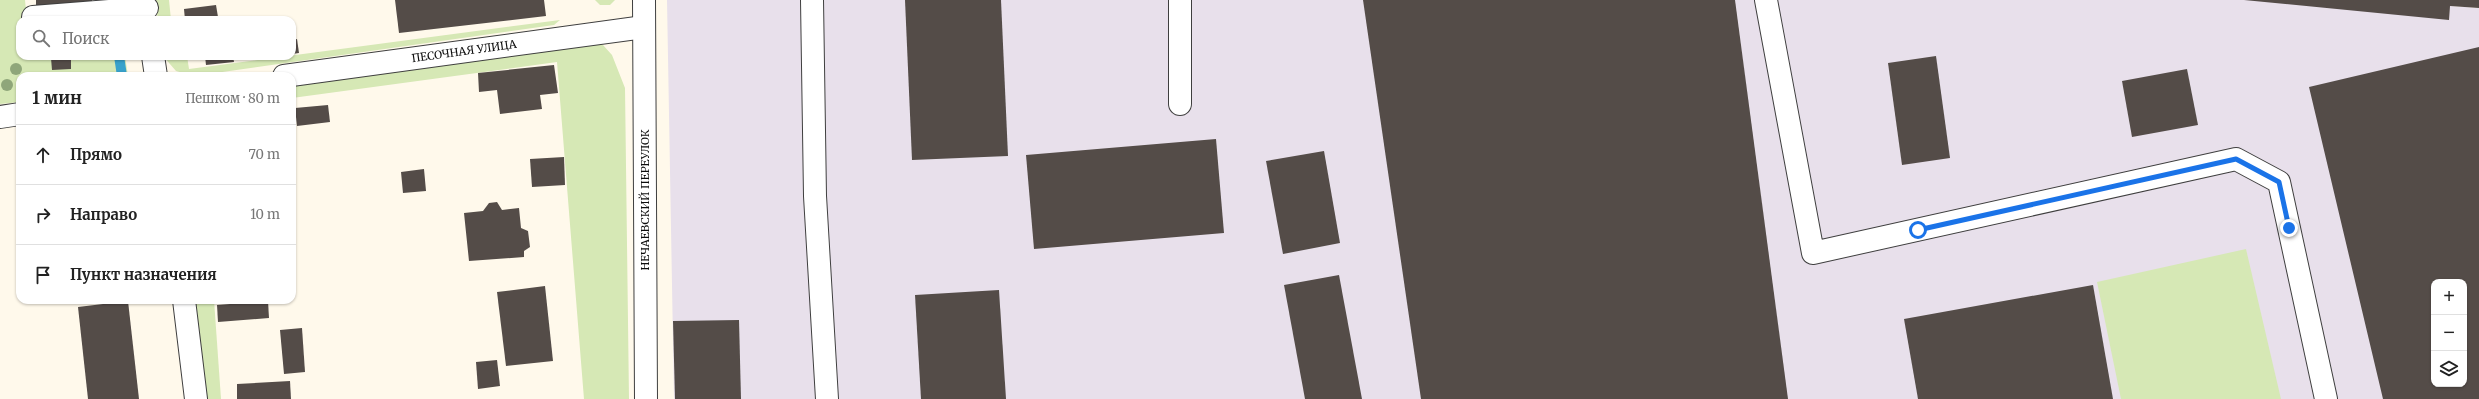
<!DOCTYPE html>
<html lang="ru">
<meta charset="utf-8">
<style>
:root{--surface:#fff;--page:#f2f2f2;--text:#222;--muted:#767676;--line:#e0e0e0}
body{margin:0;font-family:Merriweather,serif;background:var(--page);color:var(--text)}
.controls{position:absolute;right:12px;bottom:12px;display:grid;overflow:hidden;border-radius:8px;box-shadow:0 1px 3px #0004}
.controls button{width:36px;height:36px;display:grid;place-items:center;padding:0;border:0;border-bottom:1px solid var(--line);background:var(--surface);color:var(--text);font:20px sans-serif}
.stop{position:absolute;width:12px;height:12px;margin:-9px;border:3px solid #1a73e8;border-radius:50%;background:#fff}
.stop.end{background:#1a73e8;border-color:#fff;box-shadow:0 1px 4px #0008}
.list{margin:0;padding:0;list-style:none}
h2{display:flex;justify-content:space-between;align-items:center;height:52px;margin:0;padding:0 16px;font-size:17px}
h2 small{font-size:13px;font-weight:400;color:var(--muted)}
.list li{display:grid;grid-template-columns:26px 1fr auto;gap:12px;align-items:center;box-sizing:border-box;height:60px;padding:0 16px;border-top:1px solid var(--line)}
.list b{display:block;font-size:15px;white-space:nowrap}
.list em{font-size:13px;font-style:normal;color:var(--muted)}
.icon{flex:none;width:22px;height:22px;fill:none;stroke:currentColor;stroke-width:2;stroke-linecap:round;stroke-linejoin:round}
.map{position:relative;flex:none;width:2479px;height:399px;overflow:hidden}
.search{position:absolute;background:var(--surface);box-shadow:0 1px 3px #0004;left:16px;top:16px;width:280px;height:44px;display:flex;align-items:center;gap:10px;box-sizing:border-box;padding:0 14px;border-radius:12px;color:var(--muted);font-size:15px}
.panel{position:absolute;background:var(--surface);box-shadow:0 1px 3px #0004;left:16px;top:72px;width:280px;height:232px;border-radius:12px}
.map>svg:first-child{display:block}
.industrial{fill:#e8e0eb;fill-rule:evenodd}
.green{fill:#d6e8b5}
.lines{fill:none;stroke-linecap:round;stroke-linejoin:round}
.stream{stroke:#38a2cc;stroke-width:10}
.building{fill:#544c48;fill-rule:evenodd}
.minor-casing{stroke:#3f3f3f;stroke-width:24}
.minor{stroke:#fff;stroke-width:22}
.tree{fill:#8fa67a}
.route{stroke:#1a73e8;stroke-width:5}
.labels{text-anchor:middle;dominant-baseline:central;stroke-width:4;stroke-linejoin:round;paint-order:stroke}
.street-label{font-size:11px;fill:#0c0c0c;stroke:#fff}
</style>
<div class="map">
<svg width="2479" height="399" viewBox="0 0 2479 399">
<rect width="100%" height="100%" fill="#fff9eb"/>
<path class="industrial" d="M667,0H2450V6L2479,8V399H674ZM2434,282H2464V384H2434Z"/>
<g class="green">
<polygon points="0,0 25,0 27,20 20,20 20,56 125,56 128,76 20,76 20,102 0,104"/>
<polygon points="155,0 169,0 171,20 158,20"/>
<polygon points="595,0 615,0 610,5 600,5"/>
<polygon points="560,20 554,25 194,76 176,71 163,56 187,56 189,69"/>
<polygon points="587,42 603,45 612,55 625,88 629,399 584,399 557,62 292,98 292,85"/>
<polygon points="2246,249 2281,399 2121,399 2097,282"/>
<polygon points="196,300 214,300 221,399 205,399"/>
</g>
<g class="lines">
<polyline class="stream" points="119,56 122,76"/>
</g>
<g class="building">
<polygon points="36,0 92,0 92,3 36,8"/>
<polygon points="395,0 544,0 546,16 399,33"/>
<polygon points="905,0 1001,0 1008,156 912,160"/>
<polygon points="1363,0 1735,0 1788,399 1421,399"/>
<polygon points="2244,0 2479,0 2479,8 2450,6 2449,20"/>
<polygon points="216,5 218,17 185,20 184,9"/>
<polygon points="297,39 299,53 292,54 292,40"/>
<path d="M2479,47V399H2383L2309,87ZM2434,282H2464V384H2434Z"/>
<polygon points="205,56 233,56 234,62 206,65"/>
<polygon points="1936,56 1950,158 1902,165 1888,63"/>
<polygon points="71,57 71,69 52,70 51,58"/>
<polygon points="554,65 558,93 540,95 542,109 500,114 497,90 479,92 478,73"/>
<polygon points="2187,69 2198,125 2132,137 2122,81"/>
<polygon points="328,105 330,122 297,126 295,108"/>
<polygon points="1216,139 1224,233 1034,249 1026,155"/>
<polygon points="1324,151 1340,243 1283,254 1266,161"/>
<polygon points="564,157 565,185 532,187 530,159"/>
<polygon points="424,169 426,191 403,193 401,172"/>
<polygon points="497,202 502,210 519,208 521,228 528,231 530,247 524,251 524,257 469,261 464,213 483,211 489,203"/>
<polygon points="1339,275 1362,399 1305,399 1284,285"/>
<polygon points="2093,285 2113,399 1918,399 1904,319"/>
<polygon points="545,286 553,361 506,366 497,292"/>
<polygon points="999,290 1006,399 921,399 915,295"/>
<polygon points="128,301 139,399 88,399 78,307"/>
<polygon points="268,301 269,318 218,322 217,305"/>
<polygon points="739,320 741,399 675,399 673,321"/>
<polygon points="302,328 305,372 284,374 280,330"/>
<polygon points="497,360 500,386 478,389 476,362"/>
<polygon points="290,381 291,399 237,399 237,384"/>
</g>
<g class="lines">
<defs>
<g id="minor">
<polyline points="644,0 646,399"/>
<polyline points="812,0 815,196 827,399"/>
<polyline points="1766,0 1813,253 2236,159 2279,182 2326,399"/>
<polyline points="33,17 147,8"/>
<polyline points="153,56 156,76"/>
<polyline points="284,76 644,27"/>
<polyline points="1180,104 1180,0"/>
<polyline points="0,117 20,114"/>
<polyline points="184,300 196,399"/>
</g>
</defs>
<use href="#minor" class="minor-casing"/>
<use href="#minor" class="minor"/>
</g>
<g class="tree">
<circle cx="16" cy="69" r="6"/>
<circle cx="7" cy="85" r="6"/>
</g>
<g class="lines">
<polyline class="route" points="1918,230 2236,159 2279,182 2289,228"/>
</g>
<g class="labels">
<g class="street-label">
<text transform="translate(464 51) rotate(-8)">ПЕСОЧНАЯ УЛИЦА</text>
<text transform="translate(645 200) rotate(-90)">НЕЧАЕВСКИЙ ПЕРЕУЛОК</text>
</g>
</g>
</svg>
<div class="controls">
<button>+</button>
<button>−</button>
<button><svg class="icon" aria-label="layers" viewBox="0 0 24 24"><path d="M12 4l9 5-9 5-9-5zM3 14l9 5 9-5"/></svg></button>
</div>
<div class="stop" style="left:1918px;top:230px"></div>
<div class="stop end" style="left:2289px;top:228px"></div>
<div class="search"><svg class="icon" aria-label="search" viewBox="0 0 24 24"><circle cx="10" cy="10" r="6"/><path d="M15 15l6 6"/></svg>Поиск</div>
<section class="panel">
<h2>1 мин<small>Пешком · 80 m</small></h2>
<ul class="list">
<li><svg class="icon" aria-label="ahead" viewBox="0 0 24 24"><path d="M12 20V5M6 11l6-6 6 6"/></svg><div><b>Прямо</b></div><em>70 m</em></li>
<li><svg class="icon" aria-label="right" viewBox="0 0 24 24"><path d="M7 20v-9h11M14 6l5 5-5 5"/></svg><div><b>Направо</b></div><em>10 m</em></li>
<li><svg class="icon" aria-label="arrive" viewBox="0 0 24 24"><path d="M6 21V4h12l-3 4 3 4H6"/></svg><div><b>Пункт назначения</b></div></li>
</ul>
</section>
</div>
